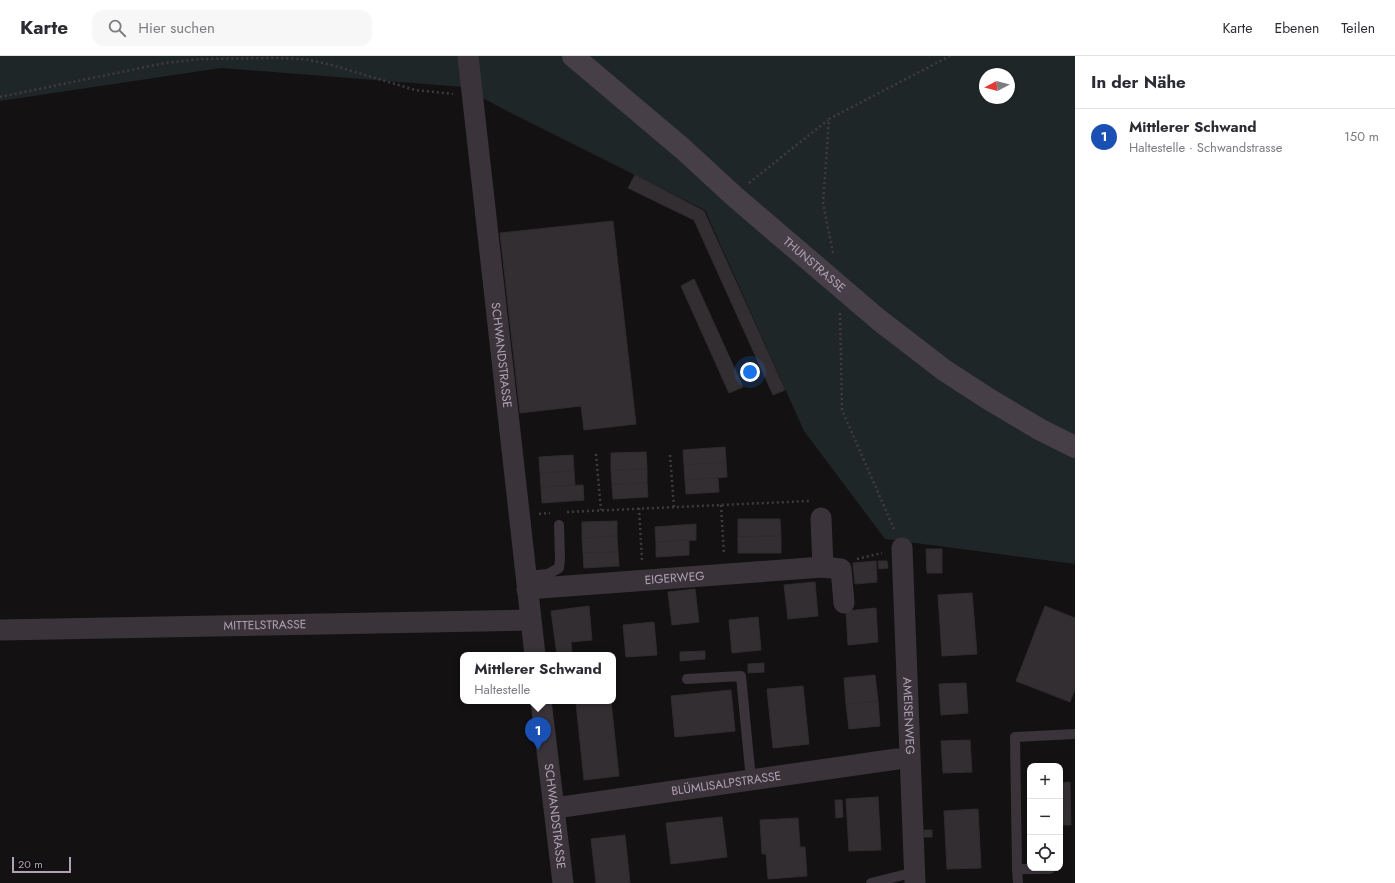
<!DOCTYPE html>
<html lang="de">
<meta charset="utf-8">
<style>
:root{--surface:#fff;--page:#f7f7f7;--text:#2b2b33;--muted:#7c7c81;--line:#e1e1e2;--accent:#0b8043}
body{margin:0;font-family:Jost,sans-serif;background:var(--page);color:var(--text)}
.controls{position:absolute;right:12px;bottom:12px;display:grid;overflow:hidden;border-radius:8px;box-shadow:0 1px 3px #0004}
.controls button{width:36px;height:36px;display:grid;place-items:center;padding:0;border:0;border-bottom:1px solid var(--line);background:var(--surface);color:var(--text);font:20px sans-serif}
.compass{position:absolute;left:979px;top:12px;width:36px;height:36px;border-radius:50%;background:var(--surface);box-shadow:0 1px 3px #0004;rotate:263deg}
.scale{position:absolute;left:12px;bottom:10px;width:59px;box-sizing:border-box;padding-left:4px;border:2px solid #b1a1b5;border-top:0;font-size:11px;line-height:14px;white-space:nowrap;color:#b1a1b5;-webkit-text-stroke:3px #0e0c0d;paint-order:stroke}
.you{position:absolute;left:750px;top:316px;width:14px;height:14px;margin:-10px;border:3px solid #fff;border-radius:50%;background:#1a73e8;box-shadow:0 0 0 6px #1a73e833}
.badge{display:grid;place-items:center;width:26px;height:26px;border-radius:50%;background:var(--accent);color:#fff;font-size:13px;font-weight:700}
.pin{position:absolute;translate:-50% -33px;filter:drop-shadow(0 1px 2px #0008)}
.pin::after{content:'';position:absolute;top:21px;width:14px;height:12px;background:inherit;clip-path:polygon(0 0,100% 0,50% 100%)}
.popup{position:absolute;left:460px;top:596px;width:156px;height:52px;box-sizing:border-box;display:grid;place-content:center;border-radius:8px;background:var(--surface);filter:drop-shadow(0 1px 3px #0005);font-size:13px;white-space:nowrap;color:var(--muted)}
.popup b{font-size:15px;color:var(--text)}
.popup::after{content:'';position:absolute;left:50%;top:100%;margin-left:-8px;border:8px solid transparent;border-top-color:var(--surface)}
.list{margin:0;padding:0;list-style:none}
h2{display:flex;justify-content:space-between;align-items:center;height:52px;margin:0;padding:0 16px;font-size:17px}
h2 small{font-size:13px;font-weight:400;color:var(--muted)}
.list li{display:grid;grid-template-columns:26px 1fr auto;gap:12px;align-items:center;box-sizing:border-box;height:56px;padding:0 16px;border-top:1px solid var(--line)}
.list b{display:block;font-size:15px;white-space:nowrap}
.list p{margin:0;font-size:13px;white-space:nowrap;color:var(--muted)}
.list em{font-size:13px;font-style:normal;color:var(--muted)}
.icon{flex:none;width:22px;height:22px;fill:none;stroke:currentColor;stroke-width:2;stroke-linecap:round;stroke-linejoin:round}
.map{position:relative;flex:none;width:1075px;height:827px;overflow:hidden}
header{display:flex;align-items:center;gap:24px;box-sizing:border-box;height:56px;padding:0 20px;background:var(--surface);border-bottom:1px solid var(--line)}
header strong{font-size:19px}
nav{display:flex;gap:22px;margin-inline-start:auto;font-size:14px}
.search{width:280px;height:36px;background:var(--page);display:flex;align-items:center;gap:10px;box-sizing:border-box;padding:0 14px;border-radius:12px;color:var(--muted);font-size:15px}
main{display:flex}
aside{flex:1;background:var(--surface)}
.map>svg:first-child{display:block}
.green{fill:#1f2628;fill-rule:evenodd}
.building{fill:#322e31;stroke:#2f2b2e}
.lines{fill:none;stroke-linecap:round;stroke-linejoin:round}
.path{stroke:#403a41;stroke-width:2.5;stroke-dasharray:2 3;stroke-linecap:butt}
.lane{stroke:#3a343a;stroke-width:10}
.street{stroke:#3a343a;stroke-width:21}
.secondary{stroke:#473f48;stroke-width:22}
.labels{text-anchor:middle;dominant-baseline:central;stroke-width:3.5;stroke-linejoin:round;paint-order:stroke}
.street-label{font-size:12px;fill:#b1a1b5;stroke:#0e0c0d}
</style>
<header>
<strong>Karte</strong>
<div class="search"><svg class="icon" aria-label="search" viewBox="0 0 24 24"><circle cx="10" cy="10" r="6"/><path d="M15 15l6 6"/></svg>Hier suchen</div>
<nav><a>Karte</a><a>Ebenen</a><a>Teilen</a></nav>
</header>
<main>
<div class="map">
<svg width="1075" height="827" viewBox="0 0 1075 827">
<rect width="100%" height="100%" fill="#131112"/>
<path class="green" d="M0,0H1075V508L885,483L804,375L705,154L503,53L463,31L221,12L0,45ZM985,18H1009V42H985Z"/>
<g class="building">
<polygon points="635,119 704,155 785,334 773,339 694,164 628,132"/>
<polygon points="613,165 636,368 584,374 581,350 520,357 500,177"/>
<polygon points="694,223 743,331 729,337 681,230"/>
<polygon points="725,391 726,406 684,409 683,394"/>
<polygon points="646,396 647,413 611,414 611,397"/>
<polygon points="573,399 574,415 540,417 539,401"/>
<polygon points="726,406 727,421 685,424 684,409"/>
<polygon points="647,413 647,427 612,428 611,414"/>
<polygon points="574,415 575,429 541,431 540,417"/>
<polygon points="718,422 719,436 686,438 685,424"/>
<polygon points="647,427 648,441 613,443 612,428"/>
<polygon points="583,429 584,444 542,447 541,431"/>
<polygon points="738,463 780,463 781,480 738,481"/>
<polygon points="617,465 617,480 582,482 582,466"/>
<polygon points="696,468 696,484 656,486 655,471"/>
<polygon points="617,480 618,496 583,497 582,482"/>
<polygon points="781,480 781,497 738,497 738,481"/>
<polygon points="689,484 689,499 656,501 656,486"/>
<polygon points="926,493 942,493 942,517 927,517"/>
<polygon points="618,496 619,510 584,512 583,497"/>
<polygon points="876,505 877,526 855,528 853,507"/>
<polygon points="878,505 887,505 888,512 879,513"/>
<polygon points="815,526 818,560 788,563 784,529"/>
<polygon points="695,533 699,566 672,569 668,536"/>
<polygon points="972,537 977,598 942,600 938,539"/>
<polygon points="589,550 592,584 571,586 572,599 557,599 551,555"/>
<polygon points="1045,550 1075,562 1075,633 1070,646 1016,625"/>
<polygon points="876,552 878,586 848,589 846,555"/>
<polygon points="758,561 761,594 732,597 729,564"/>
<polygon points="654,566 657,599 626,601 623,569"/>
<polygon points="705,595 705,603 680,605 680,596"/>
<polygon points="764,607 764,616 748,617 748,608"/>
<polygon points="875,619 878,645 846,648 844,622"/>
<polygon points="966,627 968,657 941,659 939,628"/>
<polygon points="803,630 809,688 773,692 767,633"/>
<polygon points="731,634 735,675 675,681 671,640"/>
<polygon points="594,645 611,645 619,720 584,724 576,647"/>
<polygon points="878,645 880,670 849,673 846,648"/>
<polygon points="970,684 972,716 943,717 941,685"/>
<polygon points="1070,726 1071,769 1060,769 1060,727"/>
<polygon points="878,741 881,794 849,795 846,743"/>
<polygon points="835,744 842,744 843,761 836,762"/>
<polygon points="978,753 981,812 947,813 944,755"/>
<polygon points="722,761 727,801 671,808 666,767"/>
<polygon points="798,762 800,791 805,791 807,820 768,823 766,798 762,798 760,764"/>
<rect x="924" y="774" width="8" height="7"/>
<polygon points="625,779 630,827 596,827 591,783"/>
</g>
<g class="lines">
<g class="path">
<polyline points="0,41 165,7 201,3 277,2 304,3 332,9 415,34 453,38"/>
<polyline points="749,127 828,64"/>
<polyline points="833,197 823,147 829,63 950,0"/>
<polyline points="840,257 842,354 894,473"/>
<polyline points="596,398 601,454"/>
<polyline points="670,399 674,451"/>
<polyline points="721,449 724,498"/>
<polyline points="639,452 642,504"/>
<polyline points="567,456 809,445"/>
<polyline points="539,458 550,457"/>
<polyline points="857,503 882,497"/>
</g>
<g class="lane">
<polyline points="525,520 548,518 559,512 560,503 559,469"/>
<polyline points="687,623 741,620 751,724"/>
<polyline points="1017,813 1015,681 1075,678"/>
<polyline points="871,827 915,816"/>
<polyline points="1018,827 1017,813 1050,813"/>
</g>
<g class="street">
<path id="s1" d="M468,0L535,599"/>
<polyline points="821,462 823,511"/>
<path id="s2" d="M902,492L915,827"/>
<path id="s3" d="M527,533L823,511L841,513L844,547"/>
<path id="s4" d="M0,574L530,564"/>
<path id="s5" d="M541,645L563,827"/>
<path id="s6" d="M555,752L897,703"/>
</g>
<path class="secondary" id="s7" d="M573,0L683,93L734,140L879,264L944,314L987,342L1039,373L1075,391"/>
</g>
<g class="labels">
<g class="street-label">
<text stroke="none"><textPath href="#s7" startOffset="319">THUNSTRASSE</textPath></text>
<text stroke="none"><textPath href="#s1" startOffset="301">SCHWANDSTRASSE</textPath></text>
<text stroke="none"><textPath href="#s3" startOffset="148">EIGERWEG</textPath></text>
<text stroke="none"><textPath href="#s4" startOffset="265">MITTELSTRASSE</textPath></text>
<text stroke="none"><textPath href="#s2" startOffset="168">AMEISENWEG</textPath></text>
<text stroke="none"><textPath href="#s6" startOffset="173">BLÜMLISALPSTRASSE</textPath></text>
<text stroke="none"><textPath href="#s5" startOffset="116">SCHWANDSTRASSE</textPath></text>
</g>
</g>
</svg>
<div class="controls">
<button>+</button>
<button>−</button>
<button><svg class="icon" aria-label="locate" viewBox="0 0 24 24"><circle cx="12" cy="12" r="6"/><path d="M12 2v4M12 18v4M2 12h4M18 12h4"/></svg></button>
</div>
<svg class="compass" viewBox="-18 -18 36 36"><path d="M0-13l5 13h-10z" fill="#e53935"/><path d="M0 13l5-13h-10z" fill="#7c7c81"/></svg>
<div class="scale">20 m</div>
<div class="you"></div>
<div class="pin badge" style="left:538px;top:694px;background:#1a4fb4">1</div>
<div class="popup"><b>Mittlerer Schwand</b>Haltestelle</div>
</div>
<aside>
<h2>In der Nähe<small></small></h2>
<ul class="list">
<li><span class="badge" style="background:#1a4fb4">1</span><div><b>Mittlerer Schwand</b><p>Haltestelle · Schwandstrasse</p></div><em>150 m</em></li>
</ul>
</aside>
</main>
